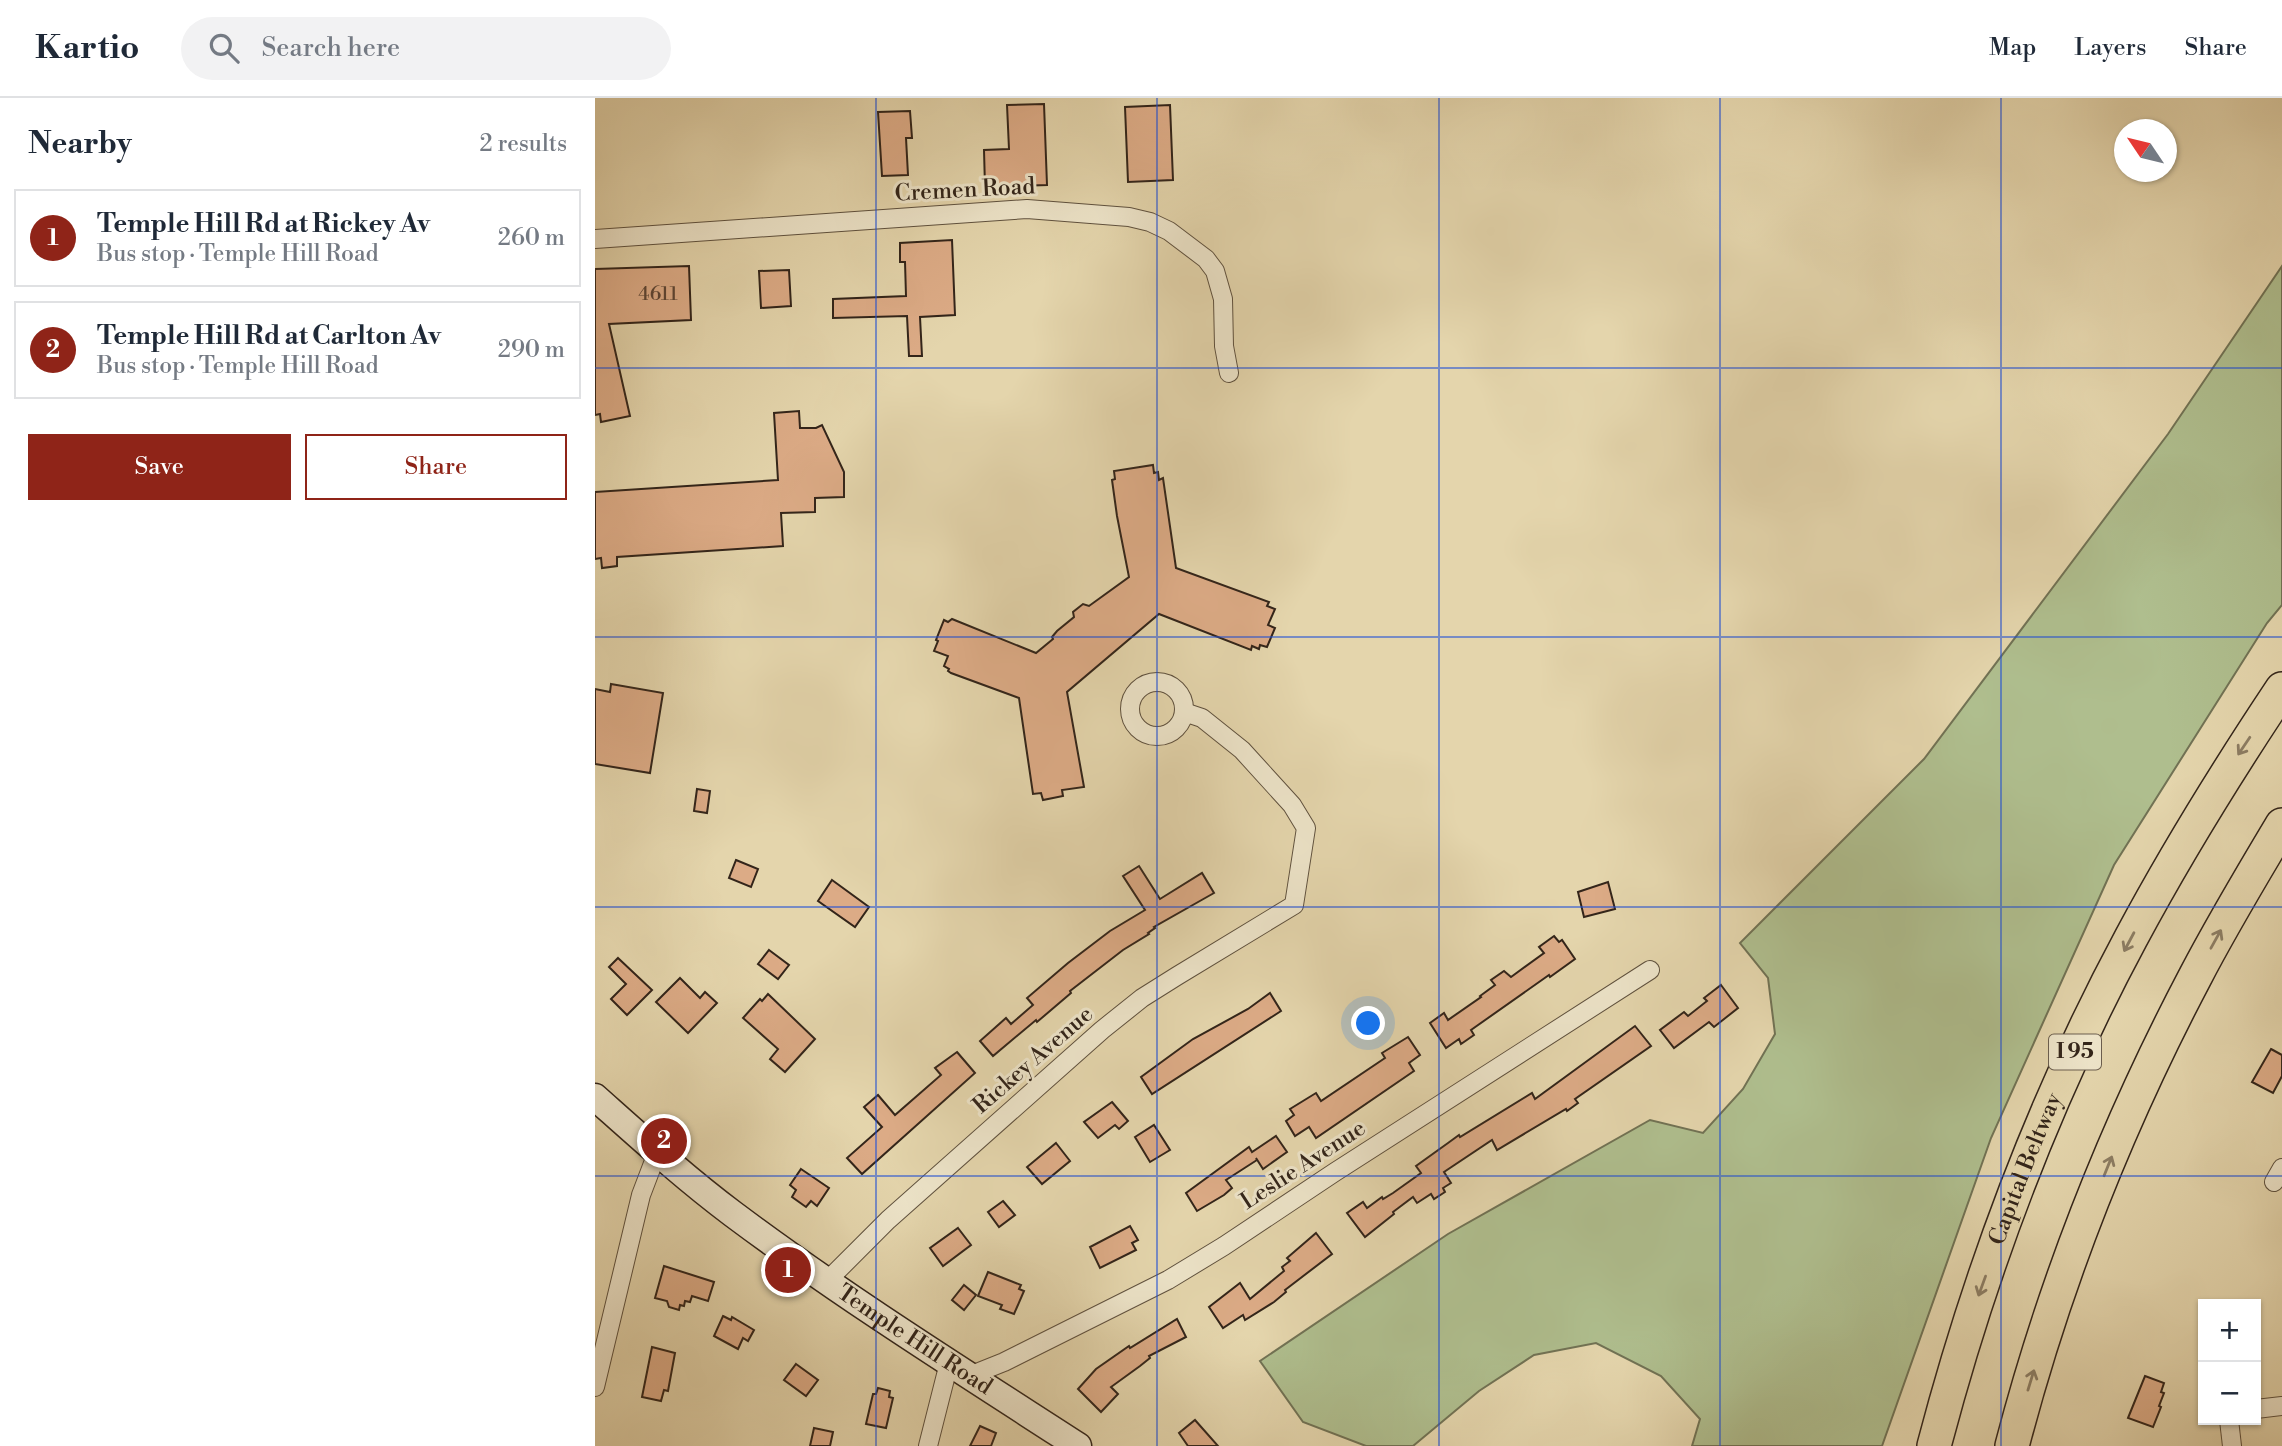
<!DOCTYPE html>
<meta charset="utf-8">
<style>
:root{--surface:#fff;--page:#f2f2f3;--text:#1f2937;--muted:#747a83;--line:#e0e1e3;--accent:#8f2418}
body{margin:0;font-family:"Libre Bodoni",serif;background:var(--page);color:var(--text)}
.controls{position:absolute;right:21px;bottom:21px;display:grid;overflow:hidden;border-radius:0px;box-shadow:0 2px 5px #0004}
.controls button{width:63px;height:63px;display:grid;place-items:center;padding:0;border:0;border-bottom:2px solid var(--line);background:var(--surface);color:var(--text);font:35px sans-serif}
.compass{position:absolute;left:1519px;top:21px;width:63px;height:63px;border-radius:50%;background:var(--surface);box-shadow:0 2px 5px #0004;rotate:305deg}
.you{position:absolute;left:774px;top:926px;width:24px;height:24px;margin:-18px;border:5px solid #fff;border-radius:50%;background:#1a73e8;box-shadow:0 0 0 10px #1a73e833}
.badge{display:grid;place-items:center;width:46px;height:46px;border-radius:50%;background:var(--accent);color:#fff;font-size:23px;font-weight:700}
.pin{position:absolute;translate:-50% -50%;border:4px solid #fff;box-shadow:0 2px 7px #0006}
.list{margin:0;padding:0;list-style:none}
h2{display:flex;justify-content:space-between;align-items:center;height:91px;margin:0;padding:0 28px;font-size:30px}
h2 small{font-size:23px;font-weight:400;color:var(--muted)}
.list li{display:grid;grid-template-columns:46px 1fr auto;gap:21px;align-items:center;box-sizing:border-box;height:98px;margin:0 14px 14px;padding:0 14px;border:2px solid var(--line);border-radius:0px}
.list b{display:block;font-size:26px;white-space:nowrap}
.list p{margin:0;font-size:23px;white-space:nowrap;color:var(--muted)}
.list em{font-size:23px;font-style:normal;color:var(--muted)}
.actions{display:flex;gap:14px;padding:21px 28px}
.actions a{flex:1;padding:16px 0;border:2px solid var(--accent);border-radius:0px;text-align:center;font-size:24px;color:var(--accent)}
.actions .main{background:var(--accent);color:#fff}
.icon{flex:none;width:38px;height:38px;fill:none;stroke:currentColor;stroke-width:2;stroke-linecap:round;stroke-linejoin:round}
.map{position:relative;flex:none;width:1687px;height:1348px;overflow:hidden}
header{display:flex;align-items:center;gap:42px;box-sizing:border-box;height:98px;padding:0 35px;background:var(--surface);border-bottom:2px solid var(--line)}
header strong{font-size:33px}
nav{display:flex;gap:38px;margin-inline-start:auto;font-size:24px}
.search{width:490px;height:63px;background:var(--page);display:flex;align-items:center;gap:18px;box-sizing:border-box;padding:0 24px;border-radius:38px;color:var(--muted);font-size:26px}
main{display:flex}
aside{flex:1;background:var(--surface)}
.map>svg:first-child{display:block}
.green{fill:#afbe8e;stroke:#717254;stroke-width:2}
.building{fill:#dcab86;stroke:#33251a;stroke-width:2}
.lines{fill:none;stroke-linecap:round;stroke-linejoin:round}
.street-casing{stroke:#5f513e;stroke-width:20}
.secondary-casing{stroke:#33251a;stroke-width:29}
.highway-casing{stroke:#33251a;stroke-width:36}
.street{stroke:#ede4c9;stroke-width:18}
.secondary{stroke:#ede4c9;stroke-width:26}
.highway{stroke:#e4d5ac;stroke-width:33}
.oneway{stroke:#8c7d63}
.grid{fill:none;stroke:#1d4ed8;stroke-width:2;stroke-opacity:0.55}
.labels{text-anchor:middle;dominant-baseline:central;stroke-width:6;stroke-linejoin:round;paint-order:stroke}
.number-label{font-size:19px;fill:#5d4635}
.shield{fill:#ede4c9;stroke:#6b5e4e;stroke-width:2}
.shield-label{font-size:21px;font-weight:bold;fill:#33251a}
.street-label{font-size:23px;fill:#33251a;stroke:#ede4c9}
</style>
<header>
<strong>Kartio</strong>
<div class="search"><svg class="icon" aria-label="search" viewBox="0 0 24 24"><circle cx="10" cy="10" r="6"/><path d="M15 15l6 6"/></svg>Search here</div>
<nav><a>Map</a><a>Layers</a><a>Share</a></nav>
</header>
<main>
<aside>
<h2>Nearby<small>2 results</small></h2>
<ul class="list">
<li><span class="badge">1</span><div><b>Temple Hill Rd at Rickey Av</b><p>Bus stop · Temple Hill Road</p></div><em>260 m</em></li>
<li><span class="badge">2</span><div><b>Temple Hill Rd at Carlton Av</b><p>Bus stop · Temple Hill Road</p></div><em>290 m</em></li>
</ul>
<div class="actions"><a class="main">Save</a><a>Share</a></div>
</aside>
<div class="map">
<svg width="1687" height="1348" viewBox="0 0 1687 1348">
<rect width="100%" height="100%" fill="#e4d5ac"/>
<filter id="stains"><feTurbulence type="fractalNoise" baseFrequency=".00286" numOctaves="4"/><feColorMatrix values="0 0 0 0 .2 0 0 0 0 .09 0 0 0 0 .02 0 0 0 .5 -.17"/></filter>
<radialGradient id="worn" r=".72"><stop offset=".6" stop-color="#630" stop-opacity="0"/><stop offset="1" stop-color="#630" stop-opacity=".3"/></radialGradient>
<polygon class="green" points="1687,168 1687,507 1672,525 1519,767 1396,1040 1287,1348 1097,1348 1105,1321 1066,1278 1001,1245 939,1257 884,1293 818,1348 771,1348 708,1324 665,1263 853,1136 1055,1022 1108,1035 1148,991 1180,936 1173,880 1145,845 1329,661 1573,336"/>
<g class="building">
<polygon points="449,6 452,87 390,89 389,52 414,51 412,7"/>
<polygon points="575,7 578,82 533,84 530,9"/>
<polygon points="315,13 317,40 311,40 313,77 287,78 283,14"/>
<polygon points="357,142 360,217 325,219 327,258 314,258 312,218 238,220 238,201 311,198 310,164 305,164 305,145"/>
<polygon points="94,168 96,222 14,226 35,318 6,324 5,316 0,317 0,171"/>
<polygon points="194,172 196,208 166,210 164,173"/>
<polygon points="204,313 205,330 221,330 227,327 249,374 249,399 220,400 220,414 186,415 188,448 22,459 22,468 7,470 6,460 0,461 0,394 183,382 179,315"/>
<polygon points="558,367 559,375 563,374 564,382 568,380 581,470 674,504 672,508 680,511 673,527 680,530 672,549 665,547 664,551 657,548 656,552 564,516 472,594 489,689 467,692 468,698 448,702 446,695 438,696 424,600 356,575 353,573 354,571 349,568 353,558 339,553 343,543 341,542 349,522 353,524 357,521 441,555 458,541 457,539 462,533 479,519 478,514 488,506 494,508 534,479 522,418 517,382 520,381 519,373"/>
<polygon points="16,586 68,595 55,675 0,666 0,591 15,594"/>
<polygon points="102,691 115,693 112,715 99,713"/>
<polygon points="141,762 163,771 156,789 134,780"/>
<polygon points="544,768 565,801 607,775 619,795 559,829 560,830 553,835 554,836 528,852 475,893 476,895 442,924 441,922 398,958 385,943 411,920 416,926 438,907 432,900 473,865 515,833 550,812 528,778"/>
<polygon points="237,782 274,809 260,829 223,803"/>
<polygon points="1013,784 1020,811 989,819 983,794"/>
<polygon points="959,838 964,844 967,842 980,861 955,879 954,877 876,932 879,937 866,946 864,941 851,950 835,925 849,915 853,922 886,899 885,898 900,887 896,882 909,873 916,879 949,855 944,849"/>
<polygon points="174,852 194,867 183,881 163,866"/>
<polygon points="23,860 57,892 32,917 16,901 31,886 14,869"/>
<polygon points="85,880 105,900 110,894 122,905 93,935 61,904"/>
<polygon points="1126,887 1143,910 1119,929 1114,924 1079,950 1065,932 1089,914 1093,918 1112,903 1109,900"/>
<polygon points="675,895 686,913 557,996 546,979 598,941 653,911"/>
<polygon points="173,896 220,941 190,974 175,961 183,951 148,920 165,901 167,903"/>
<polygon points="1040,928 1056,948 980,1001 983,1005 972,1013 971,1011 902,1052 897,1042 849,1074 856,1085 848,1090 850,1094 839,1101 836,1096 822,1105 818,1099 798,1114 799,1116 770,1139 752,1115 768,1104 772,1110 787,1099 788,1101 798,1095 826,1075 821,1068 853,1045 864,1037 865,1039 937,995 940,1001"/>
<polygon points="813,939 825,957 814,965 819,973 721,1040 714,1029 700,1038 691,1023 699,1017 695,1011 721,995 726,1003 790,960 787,955"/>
<polygon points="1676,951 1687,957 1687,978 1678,995 1657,984"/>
<polygon points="362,954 380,975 267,1076 252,1060 287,1029 269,1009 283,997 300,1017 346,977 340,970"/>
<polygon points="517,1004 533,1023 524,1031 520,1027 503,1040 489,1024"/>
<polygon points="559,1027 575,1052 555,1064 540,1039"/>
<polygon points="681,1038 692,1054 668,1071 661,1060 662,1062 631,1082 637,1090 629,1097 602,1113 591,1095 654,1049 657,1054"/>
<polygon points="461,1045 475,1063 447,1086 432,1069"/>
<polygon points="206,1071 234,1090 222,1108 216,1103 211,1109 197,1099 201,1092 195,1087"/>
<polygon points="408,1103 420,1117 404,1129 393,1114"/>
<polygon points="535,1128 543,1142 537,1145 541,1152 505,1170 495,1149"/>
<polygon points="363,1130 376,1147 348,1168 335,1150"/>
<polygon points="721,1135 737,1156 690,1192 691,1194 679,1204 650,1222 648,1217 628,1230 614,1209 645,1185 655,1201 689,1173 687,1169 695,1163 692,1160"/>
<polygon points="69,1168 119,1184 113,1203 97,1198 95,1204 90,1203 89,1208 85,1207 84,1212 74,1209 72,1203 60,1200"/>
<polygon points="393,1174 426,1187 424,1191 429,1193 419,1216 405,1211 407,1207 383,1198"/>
<polygon points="369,1187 381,1197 369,1212 357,1202"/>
<polygon points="128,1218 136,1222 137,1219 159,1232 153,1243 148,1240 143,1251 119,1238"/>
<polygon points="582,1221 591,1239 554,1258 555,1260 545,1268 516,1289 523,1296 506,1314 483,1291 501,1271 534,1248 535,1250"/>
<polygon points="57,1249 80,1255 73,1293 69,1292 66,1303 47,1299"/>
<polygon points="201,1266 223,1282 211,1298 189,1282"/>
<polygon points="1550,1278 1569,1285 1566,1294 1569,1295 1564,1308 1566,1309 1558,1329 1533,1320"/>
<polygon points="283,1290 295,1293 294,1299 298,1300 291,1330 271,1326 278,1296 281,1296"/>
<polygon points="600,1322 623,1348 593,1348 584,1335"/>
<polygon points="385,1328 401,1335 396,1348 375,1348"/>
<polygon points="219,1330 238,1334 235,1348 215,1348"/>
</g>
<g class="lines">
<defs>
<g id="street">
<polyline points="0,141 432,111 534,119 555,124 574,133 611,161 620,173 628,201 629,248 634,275"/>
<circle cx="562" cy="611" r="27"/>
<polyline points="1679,1084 1687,1070"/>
<polyline points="232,1183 293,1122 507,932 547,900 582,878 699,807 711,730 697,707 647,652 607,620 589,614"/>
<polyline points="374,1278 409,1264 573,1182 629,1148 740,1074 1055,872"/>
<polyline points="0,1289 46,1097 62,1055"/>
<polyline points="1661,1311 1687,1308"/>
<polyline points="1634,1322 1637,1348"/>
<polyline points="333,1348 354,1265"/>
</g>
<g id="secondary">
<path id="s1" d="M0,999C45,1039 90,1080 138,1116C249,1199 367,1273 483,1348"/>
</g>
<g id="highway">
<path id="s2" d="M1339,1348C1385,1173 1450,1000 1536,840C1582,754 1633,672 1687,591"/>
<path d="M1417,1348C1459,1187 1522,1027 1600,879C1627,827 1657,777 1687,727"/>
</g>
</defs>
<use href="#street" class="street-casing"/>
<use href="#secondary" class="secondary-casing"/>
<use href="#highway" class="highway-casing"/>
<use href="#street" class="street"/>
<use href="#secondary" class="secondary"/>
<use href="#highway" class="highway"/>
</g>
<defs><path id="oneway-shaft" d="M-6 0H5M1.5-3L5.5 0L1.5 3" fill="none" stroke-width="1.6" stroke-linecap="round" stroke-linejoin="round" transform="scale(1.75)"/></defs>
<g class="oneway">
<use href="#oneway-shaft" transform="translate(1649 648) rotate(124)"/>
<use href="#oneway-shaft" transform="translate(1621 841) rotate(-61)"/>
<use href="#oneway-shaft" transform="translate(1534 844) rotate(118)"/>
<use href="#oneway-shaft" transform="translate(1513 1068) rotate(-68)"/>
<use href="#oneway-shaft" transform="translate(1387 1188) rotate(110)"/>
<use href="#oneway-shaft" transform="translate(1436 1282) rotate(-73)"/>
</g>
<path class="grid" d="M281,0V1348M562,0V1348M844,0V1348M1125,0V1348M1406,0V1348M0,270H1687M0,539H1687M0,809H1687M0,1078H1687"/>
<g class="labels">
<g class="number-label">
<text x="63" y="196">4611</text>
</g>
<rect class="shield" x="1454" y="936.5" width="52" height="35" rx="5"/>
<g class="shield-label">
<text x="1480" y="954">I 95</text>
</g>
<g class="street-label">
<text transform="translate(370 92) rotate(-3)">Cremen Road</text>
<text transform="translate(438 962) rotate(-41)">Rickey Avenue</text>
<text transform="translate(708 1067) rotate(-33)">Leslie Avenue</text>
<text stroke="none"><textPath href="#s2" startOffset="292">Capital Beltway</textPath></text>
<text stroke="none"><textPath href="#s1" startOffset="402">Temple Hill Road</textPath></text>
</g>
</g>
<rect width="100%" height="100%" filter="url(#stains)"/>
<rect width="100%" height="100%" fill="url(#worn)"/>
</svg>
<div class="controls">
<button>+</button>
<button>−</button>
</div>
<svg class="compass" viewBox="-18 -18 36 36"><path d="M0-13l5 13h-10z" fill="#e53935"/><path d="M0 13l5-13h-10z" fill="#747a83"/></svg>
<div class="you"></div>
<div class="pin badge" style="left:193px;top:1172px">1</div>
<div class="pin badge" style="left:69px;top:1043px">2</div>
</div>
</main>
